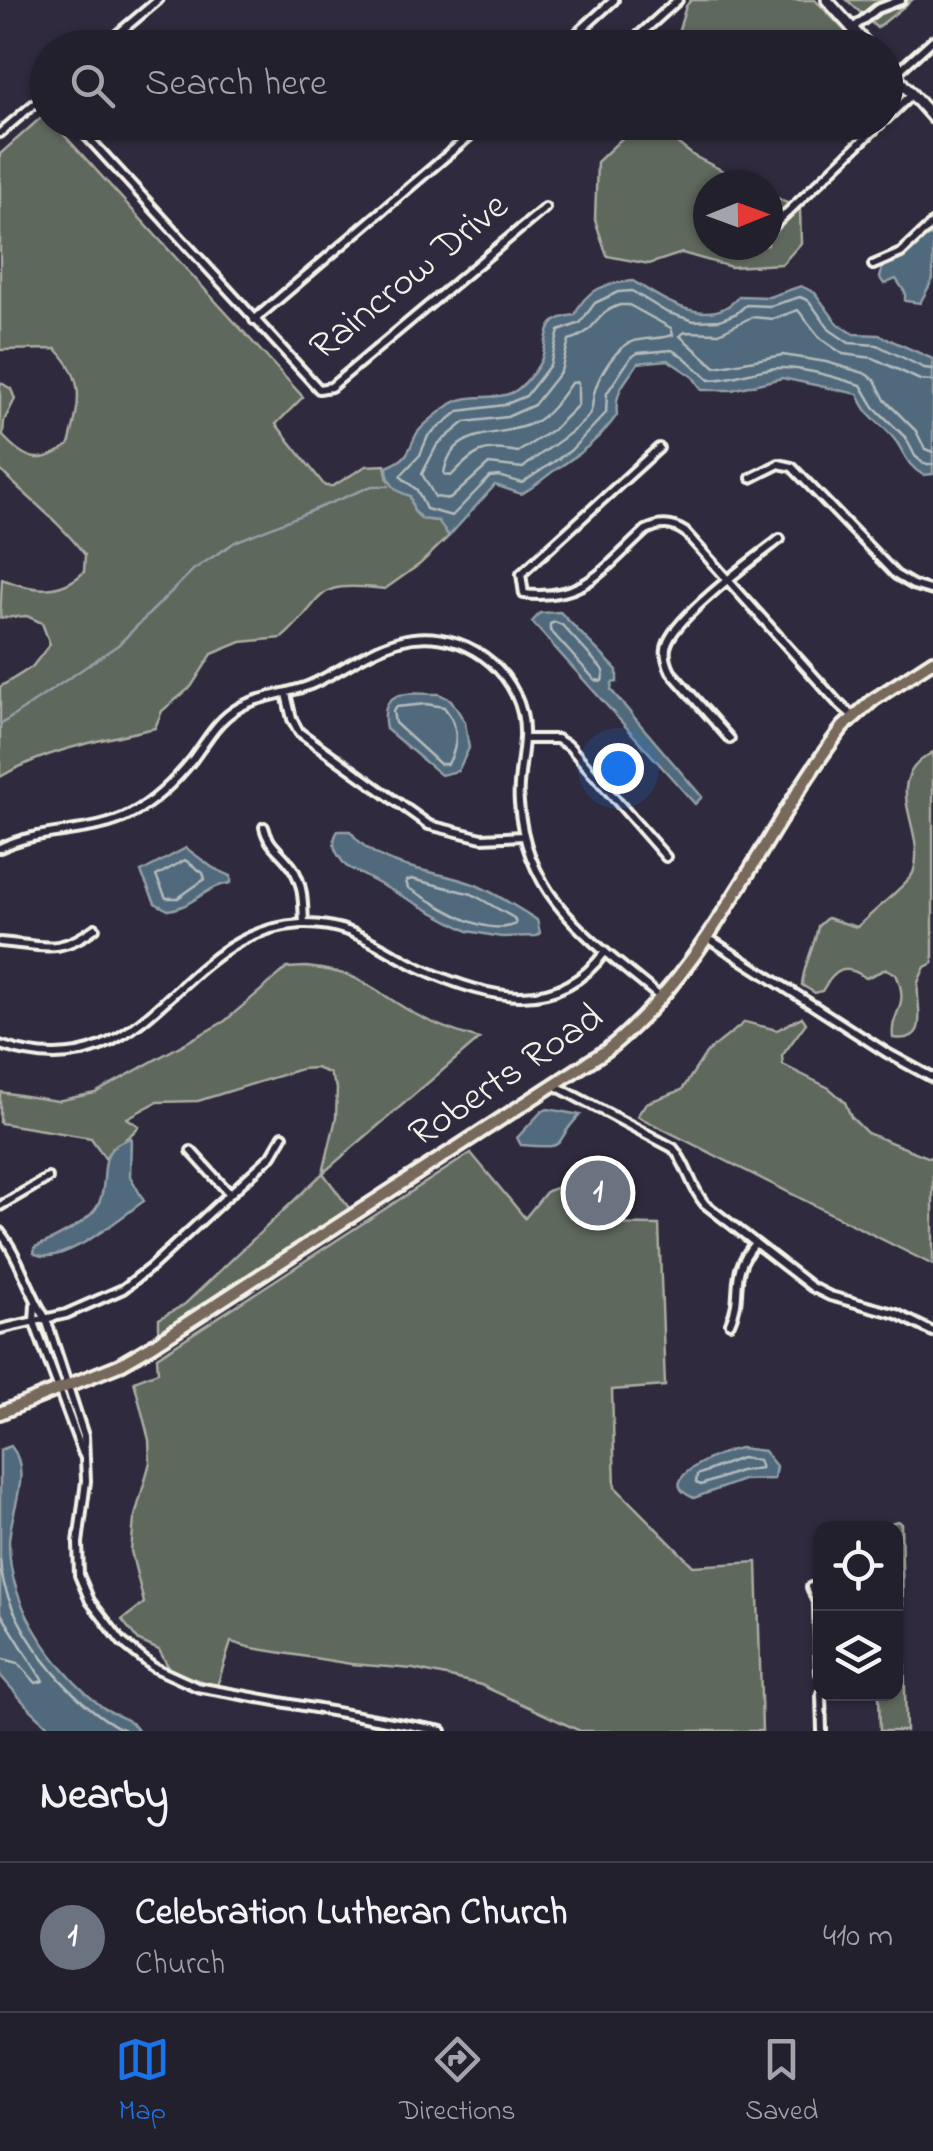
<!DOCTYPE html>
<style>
:root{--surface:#23202e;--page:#2f2d3a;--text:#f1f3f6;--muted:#a3a3aa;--line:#403e4a;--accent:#1a73e8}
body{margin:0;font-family:"Indie Flower",sans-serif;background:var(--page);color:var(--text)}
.controls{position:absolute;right:30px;bottom:30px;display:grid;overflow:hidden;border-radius:20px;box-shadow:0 2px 8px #0004}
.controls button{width:90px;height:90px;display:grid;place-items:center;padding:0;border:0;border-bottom:2px solid var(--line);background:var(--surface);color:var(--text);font:50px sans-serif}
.compass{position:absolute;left:693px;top:170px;width:90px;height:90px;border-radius:50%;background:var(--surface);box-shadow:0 2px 8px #0004;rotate:89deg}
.you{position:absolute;left:618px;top:768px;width:35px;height:35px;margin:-25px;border:8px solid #fff;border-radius:50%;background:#1a73e8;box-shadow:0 0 0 15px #1a73e833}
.badge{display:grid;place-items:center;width:65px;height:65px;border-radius:50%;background:var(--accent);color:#fff;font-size:32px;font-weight:700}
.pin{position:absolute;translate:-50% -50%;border:5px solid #fff;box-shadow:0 2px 10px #0006}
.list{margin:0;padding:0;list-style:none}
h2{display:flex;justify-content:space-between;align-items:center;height:130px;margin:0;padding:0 40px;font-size:42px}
h2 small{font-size:32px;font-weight:400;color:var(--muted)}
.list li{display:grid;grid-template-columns:65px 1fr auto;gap:30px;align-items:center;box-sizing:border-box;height:150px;padding:0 40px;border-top:2px solid var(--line)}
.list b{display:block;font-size:38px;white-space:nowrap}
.list p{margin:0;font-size:32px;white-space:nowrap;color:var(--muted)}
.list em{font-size:32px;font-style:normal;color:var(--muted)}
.icon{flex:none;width:55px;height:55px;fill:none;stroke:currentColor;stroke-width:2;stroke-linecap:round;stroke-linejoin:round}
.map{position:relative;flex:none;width:933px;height:1731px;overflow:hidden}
.search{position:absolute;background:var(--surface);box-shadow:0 2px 8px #0004;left:30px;right:30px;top:30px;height:110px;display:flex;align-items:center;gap:25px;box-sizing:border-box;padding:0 35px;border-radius:55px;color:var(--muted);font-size:38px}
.sheet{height:280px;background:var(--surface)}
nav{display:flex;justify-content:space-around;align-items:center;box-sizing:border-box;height:140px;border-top:2px solid var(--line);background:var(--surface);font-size:28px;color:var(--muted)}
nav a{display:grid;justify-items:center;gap:5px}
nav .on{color:var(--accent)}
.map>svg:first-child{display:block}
.green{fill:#5e685c;stroke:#a9aca2;stroke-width:2.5}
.water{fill:#51697b;stroke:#929fa7;stroke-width:2.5}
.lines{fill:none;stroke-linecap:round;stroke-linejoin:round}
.shore{stroke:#b3bbbc;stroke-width:2.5}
.stream{stroke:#929fa7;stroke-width:2.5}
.minor-casing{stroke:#f4f1e8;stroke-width:14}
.secondary-casing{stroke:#f4f1e8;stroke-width:16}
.primary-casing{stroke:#f4f1e8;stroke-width:18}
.minor{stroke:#2f2a3d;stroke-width:6}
.secondary{stroke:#2f2a3d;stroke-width:9}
.primary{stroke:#77695c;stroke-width:10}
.labels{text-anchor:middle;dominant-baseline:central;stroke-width:9;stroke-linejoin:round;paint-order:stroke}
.street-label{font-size:40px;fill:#f4f1e8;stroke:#2f2a3d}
</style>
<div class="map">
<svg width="933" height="1731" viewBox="0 0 933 1731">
<rect width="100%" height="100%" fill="#2f2a3d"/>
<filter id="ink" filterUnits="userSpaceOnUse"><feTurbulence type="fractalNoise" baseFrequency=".01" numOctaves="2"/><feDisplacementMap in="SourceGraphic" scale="20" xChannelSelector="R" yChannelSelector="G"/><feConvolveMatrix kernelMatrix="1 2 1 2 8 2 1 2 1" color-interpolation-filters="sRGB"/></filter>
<g filter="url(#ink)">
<g class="green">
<polygon points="691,0 815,0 851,37 845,47 674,47 686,6"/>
<polygon points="847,0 912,0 877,28"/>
<path d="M45,114L48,122L53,123L303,397L276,424L325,486H333L366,466L385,465L388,480L410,496L414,511L422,519L438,521L449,536L420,564L385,589C310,580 330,595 282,638L241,642L212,654L191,687L162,711L155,728C102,740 47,749 0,777V687L32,667L50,644L42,623L27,616L0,618L2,579C32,591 60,595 84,572L85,555C61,523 29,499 0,470V382L11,389L15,399L4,421L3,436C26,461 41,466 69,445C79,405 87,381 56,349L0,350V154Z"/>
<polygon points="638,123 651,123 694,156 751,185 708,185 708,245 768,245 768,193 800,210 801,243 782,264 731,267 682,253 649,264 607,256 595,220 597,162"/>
<path d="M933,752V963L925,967C924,969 919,980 918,983C915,1005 933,1044 893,1038C890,1010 911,1009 896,974L886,969L866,978C845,963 835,969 822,991L815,993L802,985C803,965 815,947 818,926L827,918L857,927C868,916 910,882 913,873C929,830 876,783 933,752Z"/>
<path d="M306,967C363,973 368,987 413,1013C433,1024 458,1033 479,1039L323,1173L352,1212L159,1337V1319L185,1304L323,1173L336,1118L337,1088L329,1073L316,1068L301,1069L198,1101L157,1102L127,1118L139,1126C129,1140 115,1142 105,1158L91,1138L0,1123V1092L57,1101L95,1093L225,1021L287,968Z"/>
<polygon points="802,1017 806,1023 782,1056 783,1065 829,1088 845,1102 851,1117 867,1133 933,1159 933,1265 637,1116 646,1103 682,1090 706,1053 745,1022 777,1030"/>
<polygon points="471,1153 525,1218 547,1191 561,1186 572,1191 580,1220 586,1224 659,1225 665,1386 612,1390 615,1487 693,1566 757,1562 762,1731 580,1731 481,1685 446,1676 413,1669 351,1664 252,1648 231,1642 217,1686 181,1675 169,1668 159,1650 139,1641 122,1620 144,1603 131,1551 134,1520 150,1462 149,1440 134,1381 158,1372 157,1357"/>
<polygon points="897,1521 901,1523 906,1731 880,1731 879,1694 896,1694 896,1528 876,1528"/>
</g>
<g class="water">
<path d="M933,235V279L920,303L905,301V292L896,279L884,284L880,278C883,249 909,244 933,235Z"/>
<path d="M633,281C662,299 710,332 739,296L769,297L801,286L815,293L837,323L854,334L879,335L933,359V474L923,475C908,466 906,457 898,444C884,423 869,422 858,394L782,378L732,390H702L693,377L668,360L638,363C626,382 614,390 617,415C600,439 580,454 555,470C543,478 534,488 521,494L495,485L449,536L438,521L422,519L414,511L410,496C396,492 387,483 387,467C409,458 407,453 416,435C422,424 442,411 451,404C471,391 500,403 518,389C526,383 539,367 542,358C550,333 542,319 575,315C585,289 607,283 633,281Z"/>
<polygon points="560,612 617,670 617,682 612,683 611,690 702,797 695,804 532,622 540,613"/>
<path d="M439,694L451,700L465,722L469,748L458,771L441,775L386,729C378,687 408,694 439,694Z"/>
<path d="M338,831H350C378,871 434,868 476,885C497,894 518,908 537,920L540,933L536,936L501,937L468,931L346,866C337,855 329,844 338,831Z"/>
<path d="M186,848L213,868L231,876V883C205,886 192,908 168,910L155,903L141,872Z"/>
<path d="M548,1109L580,1115C549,1145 574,1149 521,1145L517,1138L542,1111Z"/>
<path d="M131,1138L130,1176L144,1201C122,1216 59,1270 34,1253L35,1247C53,1240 92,1221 99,1203C111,1176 93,1148 131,1138Z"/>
<path d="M11,1446C33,1473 10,1511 9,1542C9,1558 11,1573 16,1588C29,1631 66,1679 101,1706C113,1715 132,1719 138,1731H53L26,1705L0,1675V1450Z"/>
<path d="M740,1448L764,1451L776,1466L774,1479L743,1480L694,1498C648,1479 725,1451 740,1448Z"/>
</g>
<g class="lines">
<g class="shore">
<path d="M620,305H629L671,328L673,335C661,339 647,338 634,341C617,346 600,373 595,390C591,402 595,409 586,419C567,439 543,450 523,468L489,464L450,499L435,497L422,474L437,445L465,422L507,417L534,405L561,371L569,340C599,332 593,313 620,305Z"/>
<path d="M933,369L924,368L877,345L849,343L830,330L809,301L800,297L770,306L746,305L737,313L720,320L694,321L666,312L632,291L618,292L595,303L580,323L559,331L550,365L526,396L504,405L459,411L428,436L420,455L400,476L417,490L426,509L452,516L490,477L499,476L522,483L570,451L606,413L607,393L631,357L638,353L672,350L684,357L709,380C735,380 755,368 781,368C807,368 836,378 861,385L874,407L906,438L915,456L924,464H933"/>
<polyline points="933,381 920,380 873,358 843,354 821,339 798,310 773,319 752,317 719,333 685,332 680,336 715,367 783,355 826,362 864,373 875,380 885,400 916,431 925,449 933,452"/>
<path d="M578,382V405L554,429L518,452C484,445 475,451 451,476L444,474C451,425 499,439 533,423C549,416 561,397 571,383Z"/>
<polygon points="555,622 562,625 604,671 602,681 595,680 550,630 550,624"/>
<path d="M426,704L444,707C459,726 459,744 448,764H440L395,723L393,711L396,707Z"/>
<polygon points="185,860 203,873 205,879 178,898 166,898 156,876"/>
<path d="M412,879L472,894L514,918L516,924C483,939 437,903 408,888L406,881Z"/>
<polygon points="741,1458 758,1460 761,1468 740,1471 701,1485 696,1483 697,1475"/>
<path d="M0,1560C3,1622 71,1706 126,1731"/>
<polyline points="0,1612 43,1681 36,1683 18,1663 0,1658"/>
</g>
<polyline class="stream" points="0,725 118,645 193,570 235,542 372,486 389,486"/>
<defs>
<g id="minor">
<polyline points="853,28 877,9 901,0"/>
<polyline points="101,48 158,0"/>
<polyline points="561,48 614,0"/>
<polyline points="625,48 678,0"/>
<polyline points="894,75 933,40"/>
<polyline points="886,119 911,95"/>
<polyline points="74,122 319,389 331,387 545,208"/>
<polyline points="0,133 48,92"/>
<polyline points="768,231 882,122"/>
<polyline points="873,265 901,253 933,223"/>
<polyline points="254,320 486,122"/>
<path d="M659,448L521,574L524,594C585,601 604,568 646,530C660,523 672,523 685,532L837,702L853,716"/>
<polyline points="751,478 779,464 792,467 896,575 913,585 933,591"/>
<polyline points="286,694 292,719 299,732 429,825 482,838 524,836"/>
<polyline points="524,739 557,739 569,746 666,857"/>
<path d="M730,739L671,672C666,662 663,652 668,642C679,614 754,559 780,539"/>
<path d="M264,827C268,846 282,852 292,867C304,885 303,904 304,924"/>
<path d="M0,848C42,827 91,836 131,814C156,801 176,780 193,759C205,743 215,724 232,712C254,696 285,695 310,685C340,672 367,650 399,641C452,626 509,659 522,713C529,743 516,773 519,803C526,900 593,941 661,998"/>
<polyline points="708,938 887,1053 933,1078"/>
<path d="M0,942C42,945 58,956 95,928"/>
<path d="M0,1045C151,1097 173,931 301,924C352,922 378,948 420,968C486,998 556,1018 605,952"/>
<path d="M554,1085L673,1148C688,1165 690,1187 705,1204L812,1287L830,1296L897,1314L933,1332"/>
<polyline points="191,1151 230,1194"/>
<polyline points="0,1206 48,1178"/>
<path d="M0,1232C21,1259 28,1291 46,1319L84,1436L86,1481L78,1543L79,1575L90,1601L121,1641L153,1667L197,1687L442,1731"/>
<polyline points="35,1305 34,1322 83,1454"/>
<path d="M730,1323C745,1292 727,1276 755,1243"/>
<polyline points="0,1329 66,1314 123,1289 151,1267 272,1155 283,1136"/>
<polyline points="811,1587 818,1605 820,1673"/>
<polyline points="821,1694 822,1731"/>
</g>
<g id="secondary">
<polyline points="827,0 870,48"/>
<polyline points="886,65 933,118"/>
</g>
<path id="primary" d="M0,1413L119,1365L150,1347L607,1050C713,964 761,833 843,727L873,700L933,661"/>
</defs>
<use href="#minor" class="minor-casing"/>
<use href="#secondary" class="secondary-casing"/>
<use href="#primary" class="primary-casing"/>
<use href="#minor" class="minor"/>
<use href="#secondary" class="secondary"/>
<use href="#primary" class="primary"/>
</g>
</g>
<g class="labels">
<g class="street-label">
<text transform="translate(410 278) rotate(-39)">Raincrow Drive</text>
<text transform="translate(507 1077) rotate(-34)">Roberts Road</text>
</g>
</g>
</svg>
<div class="controls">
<button><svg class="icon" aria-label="locate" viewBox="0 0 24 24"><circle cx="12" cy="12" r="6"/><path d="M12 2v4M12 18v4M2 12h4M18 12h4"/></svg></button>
<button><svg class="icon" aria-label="layers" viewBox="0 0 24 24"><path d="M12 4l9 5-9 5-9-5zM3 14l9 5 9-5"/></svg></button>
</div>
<svg class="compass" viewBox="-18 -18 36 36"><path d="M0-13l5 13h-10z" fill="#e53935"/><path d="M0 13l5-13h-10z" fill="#a3a3aa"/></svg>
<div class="you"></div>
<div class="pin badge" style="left:598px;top:1193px;background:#6b7280">1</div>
<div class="search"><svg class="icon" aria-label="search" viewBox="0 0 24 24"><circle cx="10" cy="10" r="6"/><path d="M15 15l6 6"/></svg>Search here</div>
</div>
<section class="sheet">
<h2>Nearby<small></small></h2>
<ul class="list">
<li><span class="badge" style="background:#6b7280">1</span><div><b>Celebration Lutheran Church</b><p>Church</p></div><em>410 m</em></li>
</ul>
</section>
<nav>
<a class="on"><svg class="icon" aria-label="map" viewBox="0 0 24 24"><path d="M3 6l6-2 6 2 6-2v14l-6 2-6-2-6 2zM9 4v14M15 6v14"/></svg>Map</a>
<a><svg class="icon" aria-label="directions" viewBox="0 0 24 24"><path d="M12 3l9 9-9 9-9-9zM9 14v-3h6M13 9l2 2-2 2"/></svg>Directions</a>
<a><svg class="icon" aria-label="saved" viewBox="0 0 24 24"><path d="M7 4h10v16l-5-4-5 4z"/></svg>Saved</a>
</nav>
